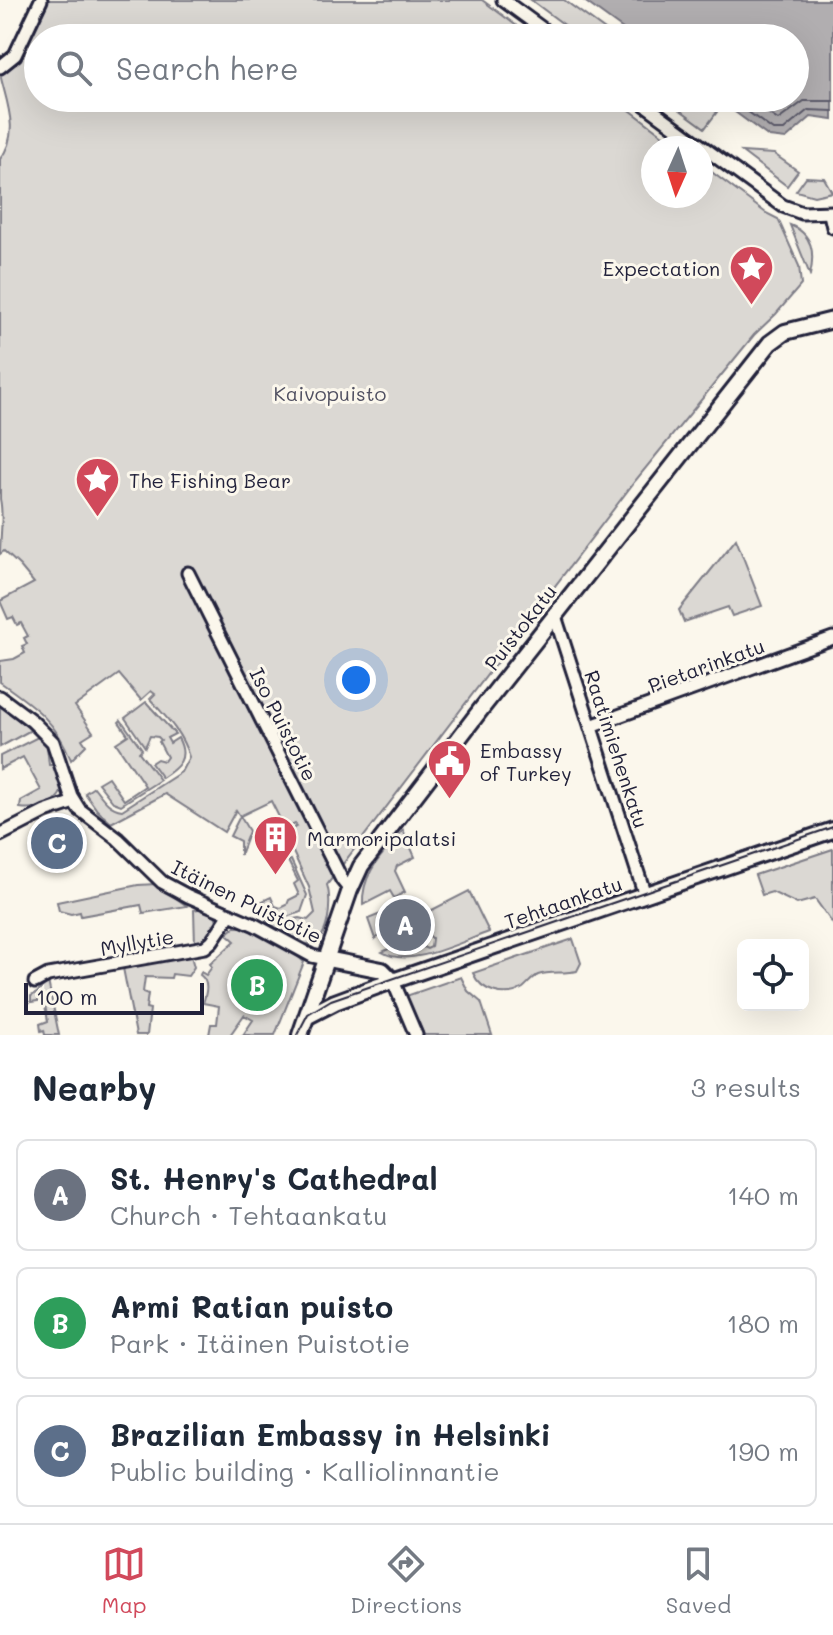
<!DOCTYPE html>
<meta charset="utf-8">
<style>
:root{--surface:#fff;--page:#f6f6f7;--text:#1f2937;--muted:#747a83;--line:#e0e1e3;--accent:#d1495b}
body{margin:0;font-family:Mali,sans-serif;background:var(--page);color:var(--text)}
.controls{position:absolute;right:24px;bottom:24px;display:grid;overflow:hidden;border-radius:12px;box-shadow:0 8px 32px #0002}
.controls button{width:72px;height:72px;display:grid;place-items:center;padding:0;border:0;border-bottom:2px solid var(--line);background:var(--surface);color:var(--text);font:40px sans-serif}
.compass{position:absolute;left:641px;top:136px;width:72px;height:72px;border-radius:50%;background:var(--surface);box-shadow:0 8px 32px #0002;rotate:183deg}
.scale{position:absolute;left:24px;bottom:20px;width:180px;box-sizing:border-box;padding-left:8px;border:4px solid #22223b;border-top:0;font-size:22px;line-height:28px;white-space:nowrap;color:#22223b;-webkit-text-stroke:6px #fbf7ec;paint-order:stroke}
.you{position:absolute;left:356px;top:680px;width:28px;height:28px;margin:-20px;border:6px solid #fff;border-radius:50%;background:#1a73e8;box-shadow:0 0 0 12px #1a73e833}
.badge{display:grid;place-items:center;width:52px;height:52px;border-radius:50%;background:var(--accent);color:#fff;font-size:26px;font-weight:700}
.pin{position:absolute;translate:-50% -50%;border:4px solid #fff;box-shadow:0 2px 8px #0006}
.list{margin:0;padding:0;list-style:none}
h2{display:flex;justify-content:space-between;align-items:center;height:104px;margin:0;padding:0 32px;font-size:34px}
h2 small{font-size:26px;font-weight:400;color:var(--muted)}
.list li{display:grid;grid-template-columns:52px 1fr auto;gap:24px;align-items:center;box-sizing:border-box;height:112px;margin:0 16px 16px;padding:0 16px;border:2px solid var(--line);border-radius:12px}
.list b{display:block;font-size:30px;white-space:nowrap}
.list p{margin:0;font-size:26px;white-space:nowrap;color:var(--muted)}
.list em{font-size:26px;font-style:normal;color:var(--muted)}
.icon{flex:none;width:44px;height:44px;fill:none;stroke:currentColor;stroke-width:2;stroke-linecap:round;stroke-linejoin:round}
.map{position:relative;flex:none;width:833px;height:1035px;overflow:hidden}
.search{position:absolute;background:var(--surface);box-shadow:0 8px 32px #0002;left:24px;right:24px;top:24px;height:88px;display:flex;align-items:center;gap:20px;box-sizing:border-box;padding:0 28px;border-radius:44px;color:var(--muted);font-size:30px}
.sheet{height:488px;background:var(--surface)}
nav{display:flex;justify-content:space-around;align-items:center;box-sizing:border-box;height:112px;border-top:2px solid var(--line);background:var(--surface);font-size:22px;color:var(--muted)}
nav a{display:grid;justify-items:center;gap:4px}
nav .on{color:var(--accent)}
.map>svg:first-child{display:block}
.green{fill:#dbd8d3;stroke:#7e7d87;stroke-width:2}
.water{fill:#b1aeb0;stroke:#787681;stroke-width:2}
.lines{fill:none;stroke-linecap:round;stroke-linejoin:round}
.shore{stroke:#5b5a6a;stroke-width:2}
.minor-casing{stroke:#22223b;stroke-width:17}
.tertiary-casing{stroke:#22223b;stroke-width:20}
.minor{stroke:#fbf7ec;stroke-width:11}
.tertiary{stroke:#fbf7ec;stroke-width:14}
.tram{stroke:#22223b;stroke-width:2}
.labels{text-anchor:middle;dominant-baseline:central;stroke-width:6;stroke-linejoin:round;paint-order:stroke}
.poi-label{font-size:20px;fill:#22223b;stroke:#fbf7ec;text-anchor:start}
.park-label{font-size:20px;fill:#505061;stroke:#fbf7ec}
.street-label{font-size:20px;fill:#22223b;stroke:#fbf7ec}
</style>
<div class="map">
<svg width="833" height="1035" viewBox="0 0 833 1035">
<rect width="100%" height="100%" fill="#fbf7ec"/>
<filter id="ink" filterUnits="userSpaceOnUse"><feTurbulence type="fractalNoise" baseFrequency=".0125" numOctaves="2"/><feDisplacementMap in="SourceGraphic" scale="16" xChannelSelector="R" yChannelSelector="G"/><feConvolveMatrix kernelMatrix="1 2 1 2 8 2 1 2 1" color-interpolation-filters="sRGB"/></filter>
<g filter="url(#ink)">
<g class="green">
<path d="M48,0H482L533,38H38V98H614L680,148H653V196H701V164L766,213L778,219L799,266L801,285L776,314L754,335L635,481L327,885C332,900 330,945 307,944C297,944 266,922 260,913L282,921L300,918L308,920L315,913L309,887L287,839L293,835L291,830L297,826L295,824L285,829L271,801L240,816L249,831L240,855V841L230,836L240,816L236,810L224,832L165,794L111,823L97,810L85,793L94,787C102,797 108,808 122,810L181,772L189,757C182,733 167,718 150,699L155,694L151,691L141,700L119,674L75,706L93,732L82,739L86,745L71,760C57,722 33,705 0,682V661L14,659L25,653L22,646L27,644L24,638L28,636L21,623L17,625L13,617L8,619L0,601L34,583L20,566L4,551L0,554C0,535 4,517 0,499V159C21,134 6,101 0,74L21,58Z"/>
<polygon points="531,0 564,0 616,38 582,38"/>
<polygon points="664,98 698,98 717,112 705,128"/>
<polygon points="742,152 774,154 798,171 787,186"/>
<polygon points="806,177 824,178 832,192 814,196 796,191"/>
<path d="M790,225C813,234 815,253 810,275Z"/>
<polygon points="736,539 762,606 732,616 728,607 684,622 679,610"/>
<path d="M146,702L175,734L167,738L170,743L178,738C189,758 179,767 162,778L151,763L157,759L164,761L167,757L159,742L161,740L158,737L150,736L145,747L125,718Z"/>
<polygon points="0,705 31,730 0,747"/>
<polygon points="121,720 142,749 139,752 160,780 121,805 113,802 98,783 108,777 124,800 145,786 116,743 128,735 119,722"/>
<path d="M38,737L47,746L49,765H55L62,790C56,806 36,810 20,808L21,801L41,790L23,757L0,769V756Z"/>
<path d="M403,830L415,857L397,866L395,871L405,892L394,898L390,891L363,905C361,873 384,853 403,830Z"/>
<polygon points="833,849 833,924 815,899 797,904 772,892 762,895 755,875"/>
<polygon points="291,860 307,895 301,912 281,919 266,910 259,910 256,904 271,897 275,906 281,908 287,905 289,900 299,895 294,884 298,881 288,861"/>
<polygon points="156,884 187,906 143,913 141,905 81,916 80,912 71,914 59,911 57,902 138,885"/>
<path d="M469,891L489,932C460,942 410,969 382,952L420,934L421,946L427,949L431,947L432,938L424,932L426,931L424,927L429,921L426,913Z"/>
<polygon points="403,905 407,914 378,927 381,935 375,939 368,919"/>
<polygon points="202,908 215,914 217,921 207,939 195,945 194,910"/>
<path d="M235,927H244L293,952L304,962L275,1035H243L253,1020L244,1015L230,1035H209L211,1024H217L219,1006L203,1003C206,994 210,982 200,975L201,972L206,975L212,967L210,964L235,941L227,934Z"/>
<path d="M573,939L581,963L577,971C564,974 550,971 538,975C532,978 528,984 523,988C506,999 481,992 473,973Z"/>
<polygon points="191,956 194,967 188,976 172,974 171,978 145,977 143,992 148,994 146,1008 150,1009 147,1035 136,1035 123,968"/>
<polygon points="461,977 468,991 481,1002 492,1035 424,1035 406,996"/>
<polygon points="48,981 59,1035 45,1035 44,1030 41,1031 40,1024 48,1021 44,1000 31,1002 31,996 37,993"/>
</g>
<polygon class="water" points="583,0 833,0 833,120 811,117 786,139 769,137 716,98 795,98 795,38 634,37"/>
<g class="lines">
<g class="shore">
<polyline points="729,98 773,130 784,130 808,110 833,111"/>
<polyline points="746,98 778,120 804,101 833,101"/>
</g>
<defs>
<g id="minor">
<polyline points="503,0 555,38"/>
<polyline points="0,67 15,55 41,0"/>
<polyline points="636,98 783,206 802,213 833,212"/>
<polyline points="830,214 833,227"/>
<polyline points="188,573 342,880 350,890"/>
<polyline points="555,616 645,895"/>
<polyline points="0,697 32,721 53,742 71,796 79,809 118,839 162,882 188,896 255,925 312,956 327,959"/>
<polyline points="591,726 833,638"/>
<polyline points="0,835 45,812 74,802"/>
<polyline points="393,981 416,1035"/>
<polyline points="35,982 48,975 205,947 212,941 230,914"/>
</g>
<g id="tertiary">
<polyline points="327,959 382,970 393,981"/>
<polyline points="308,1016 335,1002 378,986 833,830"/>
<polyline points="300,1035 350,890 361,866 482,708 770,343 785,332 833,320"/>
</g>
</defs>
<use href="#minor" class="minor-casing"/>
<use href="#tertiary" class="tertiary-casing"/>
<use href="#minor" class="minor"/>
<use href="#tertiary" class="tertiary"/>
<polyline class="tram" points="297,1035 308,1014 331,1000 833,827"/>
</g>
</g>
<defs>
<symbol id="sight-pin" viewBox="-11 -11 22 30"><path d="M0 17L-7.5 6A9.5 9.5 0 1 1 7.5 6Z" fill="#d1495b" stroke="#fbf7ec"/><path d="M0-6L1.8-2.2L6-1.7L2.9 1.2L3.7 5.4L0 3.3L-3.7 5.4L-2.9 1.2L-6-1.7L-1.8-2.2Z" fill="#fff"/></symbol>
<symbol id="civic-pin" viewBox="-11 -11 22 30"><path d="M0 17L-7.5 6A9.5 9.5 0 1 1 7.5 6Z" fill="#d1495b" stroke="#fbf7ec"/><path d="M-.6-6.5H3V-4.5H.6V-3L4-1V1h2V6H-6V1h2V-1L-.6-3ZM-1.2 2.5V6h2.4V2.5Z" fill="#fff"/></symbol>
<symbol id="building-pin" viewBox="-11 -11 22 30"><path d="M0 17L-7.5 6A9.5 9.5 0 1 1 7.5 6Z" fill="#d1495b" stroke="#fbf7ec"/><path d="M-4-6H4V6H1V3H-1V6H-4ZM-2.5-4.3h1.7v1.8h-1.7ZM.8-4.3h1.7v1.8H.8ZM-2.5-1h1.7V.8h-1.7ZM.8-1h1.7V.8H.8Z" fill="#fff"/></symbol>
</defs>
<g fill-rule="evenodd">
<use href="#sight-pin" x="726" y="242" width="51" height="69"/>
<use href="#sight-pin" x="72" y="454" width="51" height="69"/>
<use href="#civic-pin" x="424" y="736" width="51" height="69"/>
<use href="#building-pin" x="250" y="812" width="51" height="69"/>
</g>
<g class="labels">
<g class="poi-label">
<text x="720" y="268" text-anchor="end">Expectation</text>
<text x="129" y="480">The Fishing Bear</text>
<text x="480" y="750">Embassy<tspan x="480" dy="23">of Turkey</tspan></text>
<text x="307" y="838">Marmoripalatsi</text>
</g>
<g class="park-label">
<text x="330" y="393">Kaivopuisto</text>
</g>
<g class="street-label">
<text transform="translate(520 627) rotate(-52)">Puistokatu</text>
<text transform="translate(706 665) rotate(-20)">Pietarinkatu</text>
<text transform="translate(284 724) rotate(63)">Iso Puistotie</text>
<text transform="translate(617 749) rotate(72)">Raatimiehenkatu</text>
<text transform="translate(247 901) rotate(26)">Itäinen Puistotie</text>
<text transform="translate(563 902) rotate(-19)">Tehtaankatu</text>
<text transform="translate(137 942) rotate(-10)">Myllytie</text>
</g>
</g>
</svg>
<div class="controls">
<button><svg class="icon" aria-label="locate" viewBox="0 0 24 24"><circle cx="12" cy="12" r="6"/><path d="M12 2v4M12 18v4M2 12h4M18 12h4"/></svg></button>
</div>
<svg class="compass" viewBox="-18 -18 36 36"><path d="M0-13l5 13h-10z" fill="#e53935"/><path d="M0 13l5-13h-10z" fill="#747a83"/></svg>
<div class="scale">100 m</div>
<div class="you"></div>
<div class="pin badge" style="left:405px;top:925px;background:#6b7280">A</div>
<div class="pin badge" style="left:257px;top:985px;background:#2e9e5b">B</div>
<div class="pin badge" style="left:57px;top:843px;background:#5c6f8a">C</div>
<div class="search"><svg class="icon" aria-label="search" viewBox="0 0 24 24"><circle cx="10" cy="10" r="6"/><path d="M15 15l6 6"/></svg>Search here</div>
</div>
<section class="sheet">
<h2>Nearby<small>3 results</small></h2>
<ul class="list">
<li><span class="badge" style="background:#6b7280">A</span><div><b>St. Henry's Cathedral</b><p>Church · Tehtaankatu</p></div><em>140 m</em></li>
<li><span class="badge" style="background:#2e9e5b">B</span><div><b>Armi Ratian puisto</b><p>Park · Itäinen Puistotie</p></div><em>180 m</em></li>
<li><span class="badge" style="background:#5c6f8a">C</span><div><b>Brazilian Embassy in Helsinki</b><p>Public building · Kalliolinnantie</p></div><em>190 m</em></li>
</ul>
</section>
<nav>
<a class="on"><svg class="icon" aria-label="map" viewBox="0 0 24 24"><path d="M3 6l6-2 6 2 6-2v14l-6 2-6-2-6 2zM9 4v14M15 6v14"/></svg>Map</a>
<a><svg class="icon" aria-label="directions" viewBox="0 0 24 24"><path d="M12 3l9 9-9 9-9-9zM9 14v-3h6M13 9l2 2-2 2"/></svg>Directions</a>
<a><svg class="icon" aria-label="saved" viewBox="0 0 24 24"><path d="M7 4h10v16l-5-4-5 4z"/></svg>Saved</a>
</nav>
